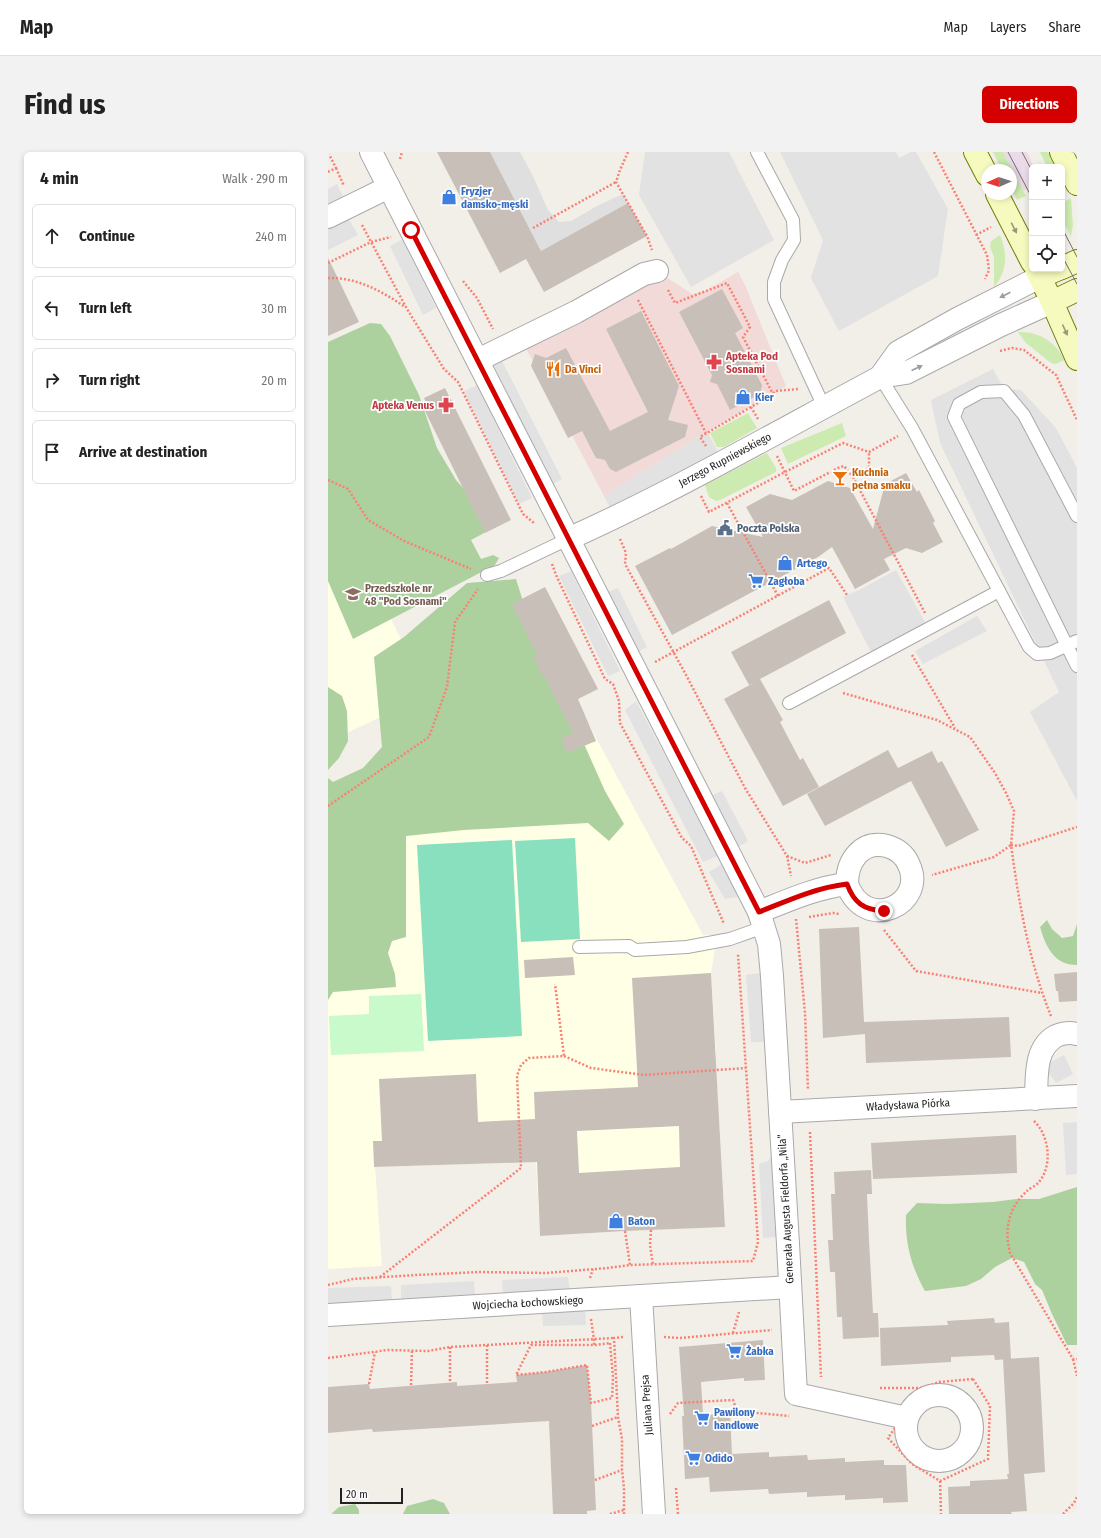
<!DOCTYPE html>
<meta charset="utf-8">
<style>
:root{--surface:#fff;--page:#f2f2f2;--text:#222;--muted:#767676;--line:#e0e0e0;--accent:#d40000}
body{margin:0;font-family:"Fira Sans Condensed",sans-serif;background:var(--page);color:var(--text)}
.controls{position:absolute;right:12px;top:12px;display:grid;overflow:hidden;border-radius:6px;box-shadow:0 2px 6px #0003}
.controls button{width:36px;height:36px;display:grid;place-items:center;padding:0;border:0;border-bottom:1px solid var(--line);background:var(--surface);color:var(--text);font:20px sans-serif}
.compass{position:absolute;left:653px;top:12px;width:36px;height:36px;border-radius:50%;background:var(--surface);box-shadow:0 2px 6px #0003;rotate:267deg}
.scale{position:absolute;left:12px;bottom:10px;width:63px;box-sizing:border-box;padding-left:4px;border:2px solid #222;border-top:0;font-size:11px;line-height:14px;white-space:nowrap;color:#222;-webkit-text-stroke:3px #fff;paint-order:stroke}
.stop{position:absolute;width:12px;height:12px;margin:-9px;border:3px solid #d40000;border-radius:50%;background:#fff}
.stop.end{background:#d40000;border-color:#fff;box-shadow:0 1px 4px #0008}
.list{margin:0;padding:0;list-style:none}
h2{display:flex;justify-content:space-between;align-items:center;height:52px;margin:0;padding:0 16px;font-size:17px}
h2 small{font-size:13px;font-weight:400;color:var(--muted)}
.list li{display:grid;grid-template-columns:26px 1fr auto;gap:12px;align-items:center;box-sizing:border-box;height:64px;margin:0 8px 8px;padding:0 8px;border:1px solid var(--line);border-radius:6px}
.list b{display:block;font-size:15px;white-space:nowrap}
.list em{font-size:13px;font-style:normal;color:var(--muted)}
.icon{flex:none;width:22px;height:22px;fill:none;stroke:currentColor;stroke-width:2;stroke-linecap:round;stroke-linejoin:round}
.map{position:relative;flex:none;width:749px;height:1362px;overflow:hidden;border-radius:6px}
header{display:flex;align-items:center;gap:24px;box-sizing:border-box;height:56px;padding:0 20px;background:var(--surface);border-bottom:1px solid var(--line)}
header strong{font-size:19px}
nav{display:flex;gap:22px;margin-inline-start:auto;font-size:14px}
.intro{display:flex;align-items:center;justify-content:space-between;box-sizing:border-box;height:96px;padding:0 24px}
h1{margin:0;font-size:28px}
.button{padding:10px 18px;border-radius:6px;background:var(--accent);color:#fff;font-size:14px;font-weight:700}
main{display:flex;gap:24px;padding:0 24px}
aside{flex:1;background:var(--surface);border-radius:6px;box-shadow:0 2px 6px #0003}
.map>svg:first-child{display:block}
.residential{fill:#e0dfdf}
.commercial{fill:#f2dad9}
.industrial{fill:#ebdbe8}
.education{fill:#ffffe5}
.grass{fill:#cdebb0}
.forest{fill:#add19e}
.park{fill:#c8facc}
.pitch{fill:#88e0be}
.parking{fill:#e2e2e2}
.building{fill:#c7bfb8;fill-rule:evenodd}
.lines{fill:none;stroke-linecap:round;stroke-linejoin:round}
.lane-casing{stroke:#a9a9a9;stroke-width:14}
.street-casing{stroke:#a9a9a9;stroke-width:24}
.secondary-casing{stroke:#707d05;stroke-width:24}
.path{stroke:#fa8072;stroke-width:2.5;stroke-dasharray:2 2;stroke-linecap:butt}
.lane{stroke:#fff;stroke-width:12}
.street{stroke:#fff;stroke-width:22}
.secondary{stroke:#f7fabf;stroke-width:22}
.tram{stroke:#707070;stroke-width:1}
.oneway{fill:#979978}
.oneway2{fill:#9c9c9c}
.route{stroke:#d40000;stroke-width:5}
.labels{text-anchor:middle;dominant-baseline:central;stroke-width:3.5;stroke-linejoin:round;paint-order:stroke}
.shop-label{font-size:11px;font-weight:bold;fill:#366cbe;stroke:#fff;text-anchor:start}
.health-label{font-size:11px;font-weight:bold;fill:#be3a42;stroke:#fff;text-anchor:start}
.food-label{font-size:11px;font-weight:bold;fill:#c56008;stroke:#fff;text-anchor:start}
.street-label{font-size:11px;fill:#222;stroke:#fff}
.service-label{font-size:11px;font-weight:bold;fill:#4e5e75;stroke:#fff;text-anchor:start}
.education-label{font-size:11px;font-weight:bold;fill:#785e54;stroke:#fff;text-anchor:start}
</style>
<header>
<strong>Map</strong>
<nav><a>Map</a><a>Layers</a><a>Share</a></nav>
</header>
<div class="intro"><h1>Find us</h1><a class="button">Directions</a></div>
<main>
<aside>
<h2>4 min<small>Walk · 290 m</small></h2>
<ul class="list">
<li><svg class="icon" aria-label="ahead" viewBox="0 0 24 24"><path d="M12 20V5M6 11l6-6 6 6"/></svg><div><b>Continue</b></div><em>240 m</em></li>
<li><svg class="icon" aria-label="left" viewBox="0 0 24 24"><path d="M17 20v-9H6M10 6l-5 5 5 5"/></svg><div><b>Turn left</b></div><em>30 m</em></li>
<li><svg class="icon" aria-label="right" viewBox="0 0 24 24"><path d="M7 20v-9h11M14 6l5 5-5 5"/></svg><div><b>Turn right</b></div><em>20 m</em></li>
<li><svg class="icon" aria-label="arrive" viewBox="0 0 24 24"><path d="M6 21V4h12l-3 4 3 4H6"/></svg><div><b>Arrive at destination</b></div></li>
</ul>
</aside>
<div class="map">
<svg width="749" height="1362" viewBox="0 0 749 1362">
<rect width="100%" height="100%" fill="#f2efe9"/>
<polygon class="residential" points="162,0 192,0 204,22 220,58 231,70 243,69 269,54 295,42 300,51 213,99"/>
<polygon class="commercial" points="329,119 364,142 377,139 410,120 417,133 458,234 379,279 276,344 193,187"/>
<polygon class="industrial" points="675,0 699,0 706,15 704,15 704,34 695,39"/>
<g class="education">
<polygon points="0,343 101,542 0,590"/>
<polygon points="261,573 375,783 389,783 383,821 388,903 366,904 389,931 397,1075 297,1079 212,1084 208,1010 47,1015 54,1114 0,1117 0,704 186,605"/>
</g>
<g class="grass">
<polygon points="665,0 675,0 698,44 689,48 683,35 683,18 674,18"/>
<polygon points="712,0 720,0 727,15 719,15"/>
<polygon points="743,46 745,73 743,85 734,67 734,51"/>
<path d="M672,83C680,102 679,120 666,135V105L662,95L663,89Z"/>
<path d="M690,180C711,179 727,190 737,208L727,212L723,211L698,191Z"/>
<polygon points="420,261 429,276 396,295 389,295 382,281"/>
<polygon points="514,271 518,284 460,312 453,296"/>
<polygon points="439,301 448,316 448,320 392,348 388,349 381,345 377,333"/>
</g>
<g class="forest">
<polygon points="42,171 53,172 62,184 91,243 109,296 128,328 144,346 158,380 143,388 153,407 165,403 171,406 167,413 25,487 0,429 0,190"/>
<polygon points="188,427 212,504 240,556 277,639 296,672 281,689 260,671 136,678 78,684 78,785 64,789 60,801 67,822 68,835 5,840 0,848 0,626 5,630 35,616 54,595 46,505 76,485 139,431"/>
<polygon points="0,535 14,544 19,559 20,589 11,606 0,618"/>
<path d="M719,768L724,777L734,786L745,784L749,772V813C726,813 718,795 712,775Z"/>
<path d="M749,1035V1193H739L724,1162L714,1138L707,1132L696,1110L684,1106L667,1115L653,1127L638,1134L597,1139C583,1114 577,1091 578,1063L589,1051L619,1052L665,1050L688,1047H711Z"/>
<polygon points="105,1347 116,1351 122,1362 75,1362 79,1354"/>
<polygon points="27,1352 31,1358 31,1362 3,1362 11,1355"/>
</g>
<polygon class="park" points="93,842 96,899 3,903 1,864 41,862 41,844"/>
<g class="pitch">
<polygon points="247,686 252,787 193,790 187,689"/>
<polygon points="184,688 194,884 100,889 89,693"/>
</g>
<g class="parking">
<polygon points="317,0 401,0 446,88 363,135 311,43"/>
<polygon points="452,0 568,0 571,6 583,0 588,0 620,57 610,124 511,179 483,126 495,88"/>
<polygon points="9,32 16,47 0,55 0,37"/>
<polygon points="21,67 30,83 0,98 0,77"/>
<polygon points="75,87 108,156 95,163 62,94"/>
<polygon points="174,209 234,327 223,333 163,215"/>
<polygon points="665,217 676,237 693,238 728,276 749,316 749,649 702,560 731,540 612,291 603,248"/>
<polygon points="149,233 204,346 191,352 136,239"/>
<polygon points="379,279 395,310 287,365 276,344"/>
<polygon points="568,418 598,472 544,502 515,445 531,438"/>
<polygon points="243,419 292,519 280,524 231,424"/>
<polygon points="290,436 319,495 304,503 275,442"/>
<polygon points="649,464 659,479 595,512 587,499"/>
<polygon points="308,549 390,704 375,710 297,558"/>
<polygon points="394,639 420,689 407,697 380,645"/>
<polygon points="394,712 410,745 397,747 381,720"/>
<polygon points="433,821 438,890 423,890 418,823"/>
<polygon points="736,903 745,922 728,931 719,919 719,912"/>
<polygon points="749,970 749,1022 738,1023 735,971"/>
<polygon points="445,1002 450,1085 435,1086 431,1012 440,1009"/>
<polygon points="240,1125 242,1140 175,1143 174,1128"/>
<polygon points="146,1129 147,1145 73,1148 73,1133"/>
<polygon points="63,1134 64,1149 0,1153 0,1136"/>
<polygon points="257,1158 258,1173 215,1174 214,1160"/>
</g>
<g class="building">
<polygon points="109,0 162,0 213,99 300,51 319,84 216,140 198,107 172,121"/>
<polygon points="0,106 31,170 0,184"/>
<polygon points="394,137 415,176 407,181 434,233 432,242 402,258 389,232 382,230 384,223 351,160"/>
<polygon points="313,159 351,234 340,268 360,273 357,285 288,320 282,317 277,308 268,306 254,279 240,286 203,214 207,202 218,206 238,196 282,279 320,260 278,177"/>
<polygon points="117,236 183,368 157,381 97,259 101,257 96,246"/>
<polygon points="578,321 589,340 591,338 607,369 605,371 615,390 594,401 578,396 556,407 562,418 527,437 504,395 490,405 344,483 307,414 342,396 343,397 384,374 435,385 418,355 442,342 464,348 500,329 522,336 545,377 557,332"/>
<polygon points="217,435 270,537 250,547 268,589 239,601 233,586 245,581 215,522 214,523 205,505 209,503 184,452"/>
<polygon points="501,448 518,481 432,527 455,568 452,570 472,608 475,606 491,635 455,654 396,547 429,529 421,533 403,500"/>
<polygon points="560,598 570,616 604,599 610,611 614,609 651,678 618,695 583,629 497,674 479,642"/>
<polygon points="531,775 536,870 681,865 683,905 538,911 537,882 495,886 491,777"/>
<polygon points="245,805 247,823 197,826 196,808"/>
<polygon points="749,820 749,849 731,850 730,839 728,839 726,822"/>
<path d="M383,821L397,1075L297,1079L212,1084L209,1010L46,1015L45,989H54L51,927L148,922L150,970L207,967L206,940L310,935L304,826ZM351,974L352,1015L251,1021L249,979Z"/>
<polygon points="688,983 689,1021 545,1027 543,991"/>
<polygon points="543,1018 544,1042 539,1042 541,1088 545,1161 550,1161 551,1185 515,1187 514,1165 509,1165 507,1120 502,1120 500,1088 505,1088 503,1042 507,1042 506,1020"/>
<polygon points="666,1166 667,1171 681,1170 683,1207 667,1208 666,1203 623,1205 623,1210 553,1214 552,1176 620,1173 619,1169"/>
<polygon points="435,1188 437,1228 416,1229 416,1226 373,1230 375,1263 402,1261 404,1302 441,1300 441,1305 479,1303 480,1308 517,1306 517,1310 556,1308 556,1313 578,1313 580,1350 555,1351 555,1346 517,1348 517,1343 479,1345 479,1340 441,1342 440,1337 382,1340 381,1325 357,1327 354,1264 356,1264 351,1195"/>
<polygon points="711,1205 717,1320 696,1322 699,1359 683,1360 684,1362 621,1362 620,1335 642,1334 642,1329 680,1327 679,1322 681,1322 675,1207"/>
<polygon points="259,1213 263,1251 268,1358 259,1359 259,1362 225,1362 221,1269 45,1280 44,1277 0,1281 0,1235 41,1232 42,1237 129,1230 129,1234 189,1230 188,1223 218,1220"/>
</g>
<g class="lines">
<defs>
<g id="lane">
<polyline points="429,0 465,68 466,88 454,108 446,130 446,147 496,255"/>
<polyline points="552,225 584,276 701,495 709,502 722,501 749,489"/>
<polyline points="749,364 696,263 676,239 653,240 631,252 626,265 749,514"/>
<polyline points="159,423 173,419 240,387"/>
<polyline points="461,551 671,439"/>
<polyline points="251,795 301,794 307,798 359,795 402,787 436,775"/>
</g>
<g id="street">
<polyline points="43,0 431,760 441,792 444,824 460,1092 468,1242 579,1266"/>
<polyline points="0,65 61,35"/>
<polyline points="150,208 248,160 316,122 329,119"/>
<polyline points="552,225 570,200 629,167 712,125"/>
<path d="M240,387C347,339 449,280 552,225L578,221L673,173L724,150"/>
<path d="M431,760C461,748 487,736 519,732C537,782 599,752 581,713C577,703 569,697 559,694C533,688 519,709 519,732"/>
<path d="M708,947C709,925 706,896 728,884C735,881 741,880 749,882"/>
<polyline points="452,960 749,944"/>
<polyline points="313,1144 326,1362"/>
<polyline points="0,1163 462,1135"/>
<circle cx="611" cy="1276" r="33"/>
</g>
<g id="secondary">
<polyline points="647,0 659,23"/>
<polyline points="733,0 749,32"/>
<polyline points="669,42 704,110"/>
<polyline points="734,116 749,109"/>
<polyline points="708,117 724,150 749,207"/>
<polyline points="712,125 731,117"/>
<polyline points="724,150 749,138"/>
</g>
</defs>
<use href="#lane" class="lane-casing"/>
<use href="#street" class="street-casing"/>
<use href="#secondary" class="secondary-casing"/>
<g class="path">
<polyline points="300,0 292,18 288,30 319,84 324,98"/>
<polyline points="606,0 659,103 661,118 657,127"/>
<polyline points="72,7 74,0"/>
<polyline points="8,16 16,34"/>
<polyline points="0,20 8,16 0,0"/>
<polyline points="34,73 79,157 116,217 130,230 195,362 206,371"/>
<polyline points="205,76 288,30"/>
<polyline points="648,83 663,75"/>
<polyline points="0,111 43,90 63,85"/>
<path d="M0,126C28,125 54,139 77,155"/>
<polyline points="135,129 149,146 165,177"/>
<polyline points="340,138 347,151 399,131 422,175 415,185 445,242"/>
<polyline points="310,148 378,281"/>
<polyline points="672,199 684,196 696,198 728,223 749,268"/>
<polyline points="430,267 423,255 445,242 447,239 471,237"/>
<polyline points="378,294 372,285 423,255"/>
<polyline points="449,304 466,339 510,316 516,314 525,325 541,316 541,300"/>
<polyline points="525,325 597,461"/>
<polyline points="0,328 20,337 40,368 76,389 143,417"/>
<polyline points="373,344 381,360 457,320 515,291 541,300 570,284"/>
<polyline points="399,351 450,444"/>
<polyline points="292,387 298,401 297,412 357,521 417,636 459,704 463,724"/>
<polyline points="224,412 228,423 277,527 285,532 291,549 292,571 354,686 363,694 396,772"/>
<polyline points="584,503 627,576"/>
<polyline points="327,510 501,416 519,443"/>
<polyline points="515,541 609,568 642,585 667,621 678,641 686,659 683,693 666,705 604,723"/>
<polyline points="0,654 101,585 119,535 127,470 150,437"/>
<polyline points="459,704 477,711 503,703"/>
<polyline points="481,765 505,761 511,762"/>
<polyline points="468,767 477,861 480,938"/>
<polyline points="556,778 588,819 714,841"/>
<path d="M723,864C701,810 691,751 683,693L690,694L749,675"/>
<polyline points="236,904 263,916 316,923 418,916"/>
<path d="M706,969C721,983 725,1013 711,1030C708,1034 702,1036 699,1039C693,1044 685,1055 683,1062C678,1074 679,1088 682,1101L745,1207H749"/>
<polyline points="482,980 493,1225"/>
<polyline points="323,1078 322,1093 325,1113"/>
<polyline points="297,1079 302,1113"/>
<polyline points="52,1125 193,1016 189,924 193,913 201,906 236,904 227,832"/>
<polyline points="262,1126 265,1117"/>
<polyline points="0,1133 25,1127 88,1123 151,1120 218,1121 280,1116 302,1113 425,1109 430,1090 410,802"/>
<polyline points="263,1167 266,1188 266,1193"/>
<polyline points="405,1181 411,1160"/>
<polyline points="295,1185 286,1186 290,1265 294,1287 294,1318 296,1336 296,1362"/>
<polyline points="336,1185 352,1186 444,1178"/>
<polygon points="282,1191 285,1225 284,1246 263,1251 259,1213 218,1220 188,1223 203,1193 266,1193"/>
<polyline points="159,1193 159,1232"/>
<polyline points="122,1195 122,1230"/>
<polyline points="0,1206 60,1198 100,1199 122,1195 286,1186"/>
<polyline points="745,1207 749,1224"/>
<polygon points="645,1227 662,1254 660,1307 612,1329 584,1312 560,1286 595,1236 611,1230"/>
<polyline points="41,1232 47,1200"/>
<polyline points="83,1233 84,1198"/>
<polyline points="552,1236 595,1236"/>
<polyline points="342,1262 350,1251 405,1248 409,1259 461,1264"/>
<polyline points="264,1274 290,1265"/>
<polyline points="267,1328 294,1318"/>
<polyline points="612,1329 613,1362"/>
<polyline points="348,1336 350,1362"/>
<polyline points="282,1362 296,1358"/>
<polyline points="735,1362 746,1351 749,1345"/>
</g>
<use href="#lane" class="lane"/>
<use href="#street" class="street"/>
<use href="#secondary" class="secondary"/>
<g class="tram">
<polyline points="680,0 704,46"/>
<polyline points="694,0 704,19"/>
<polyline points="734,76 749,105"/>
<polyline points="734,104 749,132"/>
</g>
</g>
<defs><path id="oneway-solid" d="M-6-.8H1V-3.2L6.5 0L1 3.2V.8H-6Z"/></defs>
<g class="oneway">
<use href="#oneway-solid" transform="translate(686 76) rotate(63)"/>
<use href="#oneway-solid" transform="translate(737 178) rotate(66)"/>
</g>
<g class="oneway2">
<use href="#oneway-solid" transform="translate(677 143) rotate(153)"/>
<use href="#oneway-solid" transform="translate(589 216) rotate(-25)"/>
</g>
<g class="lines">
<path class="route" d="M83,78L431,760C461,748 487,736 519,732C526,751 536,758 556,759"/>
</g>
<defs>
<symbol id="shop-bare" viewBox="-9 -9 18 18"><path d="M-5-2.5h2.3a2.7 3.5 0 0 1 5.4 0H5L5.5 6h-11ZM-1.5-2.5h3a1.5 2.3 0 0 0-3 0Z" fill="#3f7fe0" stroke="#fff" stroke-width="2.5" paint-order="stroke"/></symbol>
<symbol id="pharmacy-bare" viewBox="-9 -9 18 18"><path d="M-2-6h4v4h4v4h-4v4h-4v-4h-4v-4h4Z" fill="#e0444e" stroke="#fff" stroke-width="2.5" paint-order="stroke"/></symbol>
<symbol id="restaurant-bare" viewBox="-9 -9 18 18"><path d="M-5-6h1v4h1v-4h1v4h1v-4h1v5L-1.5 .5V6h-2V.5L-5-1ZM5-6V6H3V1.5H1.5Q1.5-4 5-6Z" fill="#e8710a" stroke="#fff" stroke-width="2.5" paint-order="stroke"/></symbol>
<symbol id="bar-bare" viewBox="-9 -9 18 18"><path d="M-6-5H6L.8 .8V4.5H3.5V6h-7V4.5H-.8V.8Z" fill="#e8710a" stroke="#fff" stroke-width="2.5" paint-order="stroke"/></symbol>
<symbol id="civic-bare" viewBox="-9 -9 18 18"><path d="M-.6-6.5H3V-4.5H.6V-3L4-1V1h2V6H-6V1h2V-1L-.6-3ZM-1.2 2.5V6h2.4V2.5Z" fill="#5c6f8a" stroke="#fff" stroke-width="2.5" paint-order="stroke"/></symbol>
<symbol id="supermarket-bare" viewBox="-9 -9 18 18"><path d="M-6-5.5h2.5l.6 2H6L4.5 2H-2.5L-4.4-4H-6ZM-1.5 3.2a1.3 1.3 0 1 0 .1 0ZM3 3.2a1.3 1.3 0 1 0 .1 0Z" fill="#3f7fe0" stroke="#fff" stroke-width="2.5" paint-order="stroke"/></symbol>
<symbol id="school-bare" viewBox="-9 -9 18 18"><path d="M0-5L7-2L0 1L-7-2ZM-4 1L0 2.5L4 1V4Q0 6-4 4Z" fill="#8d6e63" stroke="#fff" stroke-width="2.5" paint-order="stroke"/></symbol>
</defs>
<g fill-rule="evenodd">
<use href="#shop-bare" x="110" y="34" width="22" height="22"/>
<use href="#pharmacy-bare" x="375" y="199" width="22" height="22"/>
<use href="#restaurant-bare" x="214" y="206" width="22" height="22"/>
<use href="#shop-bare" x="404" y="234" width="22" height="22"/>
<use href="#pharmacy-bare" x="107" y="242" width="22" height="22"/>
<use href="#bar-bare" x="501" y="315" width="22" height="22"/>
<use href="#civic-bare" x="386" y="365" width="22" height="22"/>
<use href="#shop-bare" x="446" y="400" width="22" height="22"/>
<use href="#supermarket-bare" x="417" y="418" width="22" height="22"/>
<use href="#school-bare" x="14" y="431" width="22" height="22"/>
<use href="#shop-bare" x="277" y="1058" width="22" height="22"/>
<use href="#supermarket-bare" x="395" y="1188" width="22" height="22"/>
<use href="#supermarket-bare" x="363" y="1255" width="22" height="22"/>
<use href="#supermarket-bare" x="354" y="1295" width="22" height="22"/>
</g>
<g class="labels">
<g class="shop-label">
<text x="133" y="39">Fryzjer<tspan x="133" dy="13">damsko-męski</tspan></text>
<text x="427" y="245">Kier</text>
<text x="469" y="411">Artego</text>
<text x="440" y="429">Zagłoba</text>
<text x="300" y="1069">Baton</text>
<text x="418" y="1199">Żabka</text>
<text x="386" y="1260">Pawilony<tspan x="386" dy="13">handlowe</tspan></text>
<text x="377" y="1306">Odido</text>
</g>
<g class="health-label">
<text x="398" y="204">Apteka Pod<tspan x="398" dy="13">Sosnami</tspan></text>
<text x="106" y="253" text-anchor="end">Apteka Venus</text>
</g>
<g class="food-label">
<text x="237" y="217">Da Vinci</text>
<text x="524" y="320">Kuchnia<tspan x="524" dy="13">pełna smaku</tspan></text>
</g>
<g class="street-label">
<text transform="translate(397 308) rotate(-28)">Jerzego Rupniewskiego</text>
<text transform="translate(580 953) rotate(-3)">Władysława Piórka</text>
<text transform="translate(458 1057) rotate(-93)">Generała Augusta Fieldorfa „Nila”</text>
<text transform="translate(200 1151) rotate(-3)">Wojciecha Łochowskiego</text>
<text transform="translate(319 1253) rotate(-94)">Juliana Prejsa</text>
</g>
<g class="service-label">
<text x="409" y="376">Poczta Polska</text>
</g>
<g class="education-label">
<text x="37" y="436">Przedszkole nr<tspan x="37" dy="13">48 "Pod Sosnami"</tspan></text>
</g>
</g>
</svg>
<div class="controls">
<button>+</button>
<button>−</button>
<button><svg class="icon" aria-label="locate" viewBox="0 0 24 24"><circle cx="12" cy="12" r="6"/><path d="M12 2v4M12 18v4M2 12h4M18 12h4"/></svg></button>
</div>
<svg class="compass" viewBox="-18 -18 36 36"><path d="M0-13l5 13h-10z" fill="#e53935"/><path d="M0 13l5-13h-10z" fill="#767676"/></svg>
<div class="scale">20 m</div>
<div class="stop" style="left:83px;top:78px"></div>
<div class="stop end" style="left:556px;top:759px"></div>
</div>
</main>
